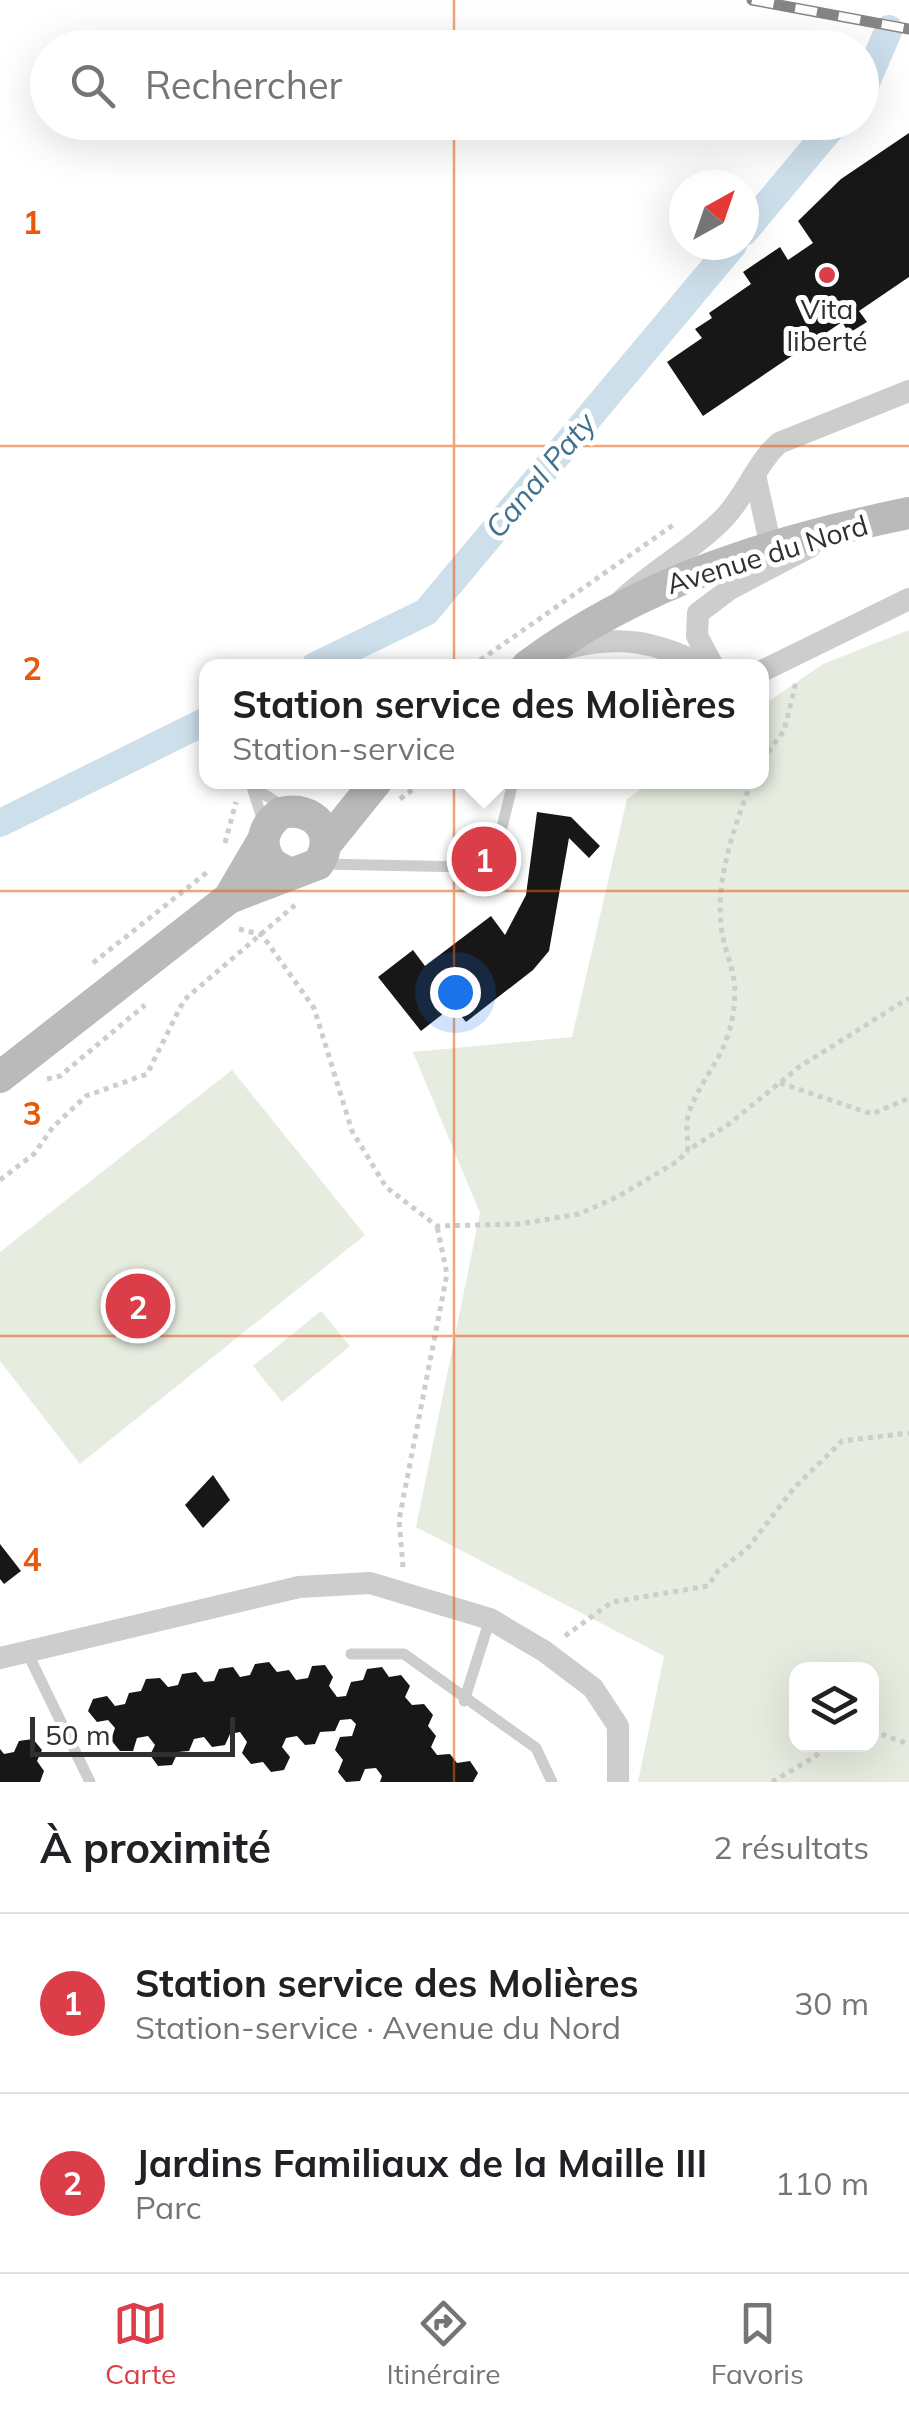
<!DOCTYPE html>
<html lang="fr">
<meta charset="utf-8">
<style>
:root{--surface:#fff;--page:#f6f6f6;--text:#202124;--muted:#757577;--line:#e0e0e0;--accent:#dc3e49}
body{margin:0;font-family:Mulish,sans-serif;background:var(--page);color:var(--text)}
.controls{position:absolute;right:30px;bottom:30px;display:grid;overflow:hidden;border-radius:20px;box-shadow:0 10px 40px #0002}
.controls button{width:90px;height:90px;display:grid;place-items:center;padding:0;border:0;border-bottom:2px solid var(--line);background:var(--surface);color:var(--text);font:50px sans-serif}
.compass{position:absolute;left:669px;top:170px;width:90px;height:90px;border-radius:50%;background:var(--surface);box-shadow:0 10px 40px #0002;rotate:40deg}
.scale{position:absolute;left:30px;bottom:25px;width:205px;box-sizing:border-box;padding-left:10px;border:5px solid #303030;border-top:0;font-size:28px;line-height:35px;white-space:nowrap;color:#303030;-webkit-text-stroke:8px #fff;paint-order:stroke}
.you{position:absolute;left:455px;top:992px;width:35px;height:35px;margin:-25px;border:8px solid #fff;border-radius:50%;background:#1a73e8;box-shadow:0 0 0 15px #1a73e833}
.badge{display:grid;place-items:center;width:65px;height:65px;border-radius:50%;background:var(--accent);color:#fff;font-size:32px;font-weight:700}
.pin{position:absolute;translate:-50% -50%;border:5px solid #fff;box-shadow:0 2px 10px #0006}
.popup{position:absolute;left:199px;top:659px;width:570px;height:130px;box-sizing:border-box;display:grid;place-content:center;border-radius:20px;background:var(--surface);filter:drop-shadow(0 2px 8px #0005);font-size:32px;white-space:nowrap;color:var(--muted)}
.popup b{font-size:38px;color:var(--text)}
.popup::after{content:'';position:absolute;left:50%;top:100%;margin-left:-20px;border:20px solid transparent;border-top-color:var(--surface)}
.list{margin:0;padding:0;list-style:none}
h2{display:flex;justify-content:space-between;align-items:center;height:130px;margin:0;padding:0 40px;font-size:42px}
h2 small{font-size:32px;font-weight:400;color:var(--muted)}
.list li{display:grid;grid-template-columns:65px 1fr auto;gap:30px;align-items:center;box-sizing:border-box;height:180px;padding:0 40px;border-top:2px solid var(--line)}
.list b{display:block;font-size:38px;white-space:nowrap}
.list p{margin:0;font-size:32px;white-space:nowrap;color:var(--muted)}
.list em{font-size:32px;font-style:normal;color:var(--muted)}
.icon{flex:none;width:55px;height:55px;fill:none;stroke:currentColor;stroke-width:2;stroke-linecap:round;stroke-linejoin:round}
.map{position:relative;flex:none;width:909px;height:1782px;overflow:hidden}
.search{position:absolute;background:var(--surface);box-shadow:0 10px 40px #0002;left:30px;right:30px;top:30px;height:110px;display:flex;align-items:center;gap:25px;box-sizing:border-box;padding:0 35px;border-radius:55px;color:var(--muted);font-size:38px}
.sheet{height:490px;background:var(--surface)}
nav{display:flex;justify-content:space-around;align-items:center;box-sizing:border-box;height:140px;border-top:2px solid var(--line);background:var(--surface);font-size:28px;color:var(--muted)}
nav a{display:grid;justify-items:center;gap:5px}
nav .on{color:var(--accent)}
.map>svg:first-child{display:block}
.green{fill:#e6ecdf;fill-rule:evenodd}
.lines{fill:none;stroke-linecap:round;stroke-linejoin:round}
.canal{stroke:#cddfeb;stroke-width:28}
.building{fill:#171717}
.path{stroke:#cdcdcd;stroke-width:5;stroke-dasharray:5 5;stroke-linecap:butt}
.service{stroke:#cdcdcd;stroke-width:11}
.minor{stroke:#cdcdcd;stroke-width:22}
.secondary{stroke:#bababa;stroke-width:32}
.rail-casing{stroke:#858585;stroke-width:11}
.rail{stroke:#fff;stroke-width:8;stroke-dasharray:22;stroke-linecap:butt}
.grid{fill:none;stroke:#e8590c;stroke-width:2.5;stroke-opacity:0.55}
.poi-dot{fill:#dc3e49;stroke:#fff;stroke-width:4}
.labels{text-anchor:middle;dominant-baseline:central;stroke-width:10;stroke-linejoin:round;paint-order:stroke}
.poi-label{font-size:28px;fill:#303030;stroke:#fff}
.street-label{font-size:28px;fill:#303030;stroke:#fff}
.water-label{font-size:30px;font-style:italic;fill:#42718f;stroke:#fff}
.grid-label{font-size:32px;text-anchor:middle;font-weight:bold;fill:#e8590c;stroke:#fff;stroke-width:10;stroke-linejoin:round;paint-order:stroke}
</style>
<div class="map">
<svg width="909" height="1782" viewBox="0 0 909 1782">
<rect width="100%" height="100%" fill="#fff"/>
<g class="green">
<path d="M909,630V1782H638L664,1656L416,1527L480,1213L413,1052L572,1037L627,799L652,782H762V706L823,664ZM796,1670H872V1744H796Z"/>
<polygon points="232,1070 365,1235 80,1464 0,1361 0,1252"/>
<polygon points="321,1311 350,1346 282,1402 253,1366"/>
</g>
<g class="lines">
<g class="canal">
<polyline points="862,92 889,29"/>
<polyline points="744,232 836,122"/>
<polyline points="315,666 426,612 733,245"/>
<polyline points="0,823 206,721"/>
</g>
</g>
<g class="building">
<polygon points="909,133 909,277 859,311 867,322 849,333 842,322 703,416 667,362 702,338 695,329 712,318 709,313 751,284 743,272 780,247 788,260 813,243 798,221 841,179"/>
<polygon points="537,812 571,817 600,846 589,858 569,838 549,951 533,970 466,1022 453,1006 421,1031 378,977 413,950 425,966 491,916 505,935 526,895"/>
<polygon points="482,829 513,870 487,890 456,849"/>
<polygon points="213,1475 230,1500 203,1528 185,1505"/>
<polygon points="0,1544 21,1571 4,1584 0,1579"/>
<polygon points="269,1662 277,1672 289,1670 296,1680 308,1678 312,1666 325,1665 333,1677 329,1686 337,1697 346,1696 351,1682 363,1680 367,1669 382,1667 389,1677 401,1675 410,1686 405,1697 412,1705 424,1704 433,1715 428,1726 436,1736 431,1747 437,1755 450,1754 457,1763 470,1761 478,1773 473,1782 380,1782 382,1776 376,1768 365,1769 360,1781 346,1782 338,1772 343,1760 335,1750 340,1737 352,1736 356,1724 351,1719 340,1720 335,1731 320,1732 315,1744 305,1745 297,1736 286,1738 282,1747 290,1757 284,1770 271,1772 263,1762 251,1764 242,1753 247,1742 240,1732 230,1734 225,1745 212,1747 204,1737 194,1739 189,1751 178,1752 172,1765 158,1766 150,1755 155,1745 148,1736 137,1738 133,1751 120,1751 111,1740 115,1728 108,1720 97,1722 88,1711 93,1699 107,1696 115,1706 125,1704 129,1693 141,1691 146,1679 160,1678 168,1687 178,1685 182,1674 196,1672 204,1682 214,1681 219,1669 233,1667 240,1677 250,1675 255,1664"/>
<polygon points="33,1739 42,1750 37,1761 44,1771 40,1782 0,1782 0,1749 4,1754 14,1752 19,1741"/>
</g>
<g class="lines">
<g class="path">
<polyline points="472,666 676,523"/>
<polyline points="762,760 784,731 796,682"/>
<path d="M751,782C735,826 716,876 721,924C725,962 740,970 733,1014C727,1056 702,1076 689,1112C685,1123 688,1139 688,1150L729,1124L799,1067L909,998"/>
<polyline points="400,799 423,782"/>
<polyline points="225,843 236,802"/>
<polyline points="239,929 262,935 314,1008 352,1131 386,1187 437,1226 519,1224 579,1214 619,1196 678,1161 688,1150"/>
<polyline points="93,963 210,870"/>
<polyline points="47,1079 60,1076 145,1005"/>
<polyline points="780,1083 872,1114 909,1098"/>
<polyline points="0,1180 34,1154 53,1127 86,1096 147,1074 184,1000 295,905"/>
<polyline points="403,1567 399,1520 447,1274 437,1226"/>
<polyline points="565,1636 612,1602 708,1586 718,1571 747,1549 794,1488 842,1441 909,1433"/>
<polyline points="872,1731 909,1744"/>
<polyline points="772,1782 816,1756 825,1744"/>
</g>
<g class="service">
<polyline points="264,824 252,787 283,806"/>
<polyline points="497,848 513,782"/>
<polyline points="322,864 469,867"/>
<polyline points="27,1652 90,1782"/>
<polyline points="351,1654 404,1654 536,1748 552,1782"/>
<polyline points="464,1701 490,1619"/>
</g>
<g class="minor">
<polyline points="755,475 771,547"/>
<path d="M621,601C653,570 693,550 724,518C746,495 756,464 779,443L909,391"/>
<path d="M567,648C622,634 655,642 706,666"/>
<polyline points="713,666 697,636 698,613 730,589 810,547"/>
<polyline points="762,671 909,599"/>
<polyline points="0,1658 299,1587 370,1583 490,1619 544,1651 593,1688 618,1726 618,1782"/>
</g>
<g class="secondary">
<path d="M527,666C640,582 772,541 909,513"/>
<polyline points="326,844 376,782"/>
<path d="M229,898L318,864C338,834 315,805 281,813C262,827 258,845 272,864L288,873"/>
<polyline points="0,1077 229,898 263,840"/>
</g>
<defs>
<polyline id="rail" points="752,0 909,29"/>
</defs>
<use href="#rail" class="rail-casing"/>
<use href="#rail" class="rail"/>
</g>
<path class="grid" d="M454,0V48M454,122V1782M0,446H909M0,891H909M0,1336H909"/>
<circle class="poi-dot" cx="827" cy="275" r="10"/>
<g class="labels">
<g class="poi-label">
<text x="827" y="308">Vita<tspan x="827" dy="32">liberté</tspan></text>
</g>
<g class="street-label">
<text transform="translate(767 554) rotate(-17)">Avenue du Nord</text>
</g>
<g class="water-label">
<text transform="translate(540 475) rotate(-50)">Canal Paty</text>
</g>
</g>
<g class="grid-label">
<text x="32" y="234">1</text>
<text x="32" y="680">2</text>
<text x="32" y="1125">3</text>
<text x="32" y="1571">4</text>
</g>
</svg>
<div class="controls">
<button><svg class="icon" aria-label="layers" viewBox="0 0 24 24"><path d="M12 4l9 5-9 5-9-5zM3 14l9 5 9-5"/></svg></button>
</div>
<svg class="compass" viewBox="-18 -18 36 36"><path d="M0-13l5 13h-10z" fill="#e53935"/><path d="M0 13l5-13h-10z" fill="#757577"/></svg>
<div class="scale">50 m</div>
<div class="you"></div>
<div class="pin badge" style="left:484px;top:859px">1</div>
<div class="popup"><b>Station service des Molières</b>Station-service</div>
<div class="pin badge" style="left:138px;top:1306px">2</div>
<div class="search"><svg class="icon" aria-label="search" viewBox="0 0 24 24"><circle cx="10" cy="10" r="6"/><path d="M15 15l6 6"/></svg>Rechercher</div>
</div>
<section class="sheet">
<h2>À proximité<small>2 résultats</small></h2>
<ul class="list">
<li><span class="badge">1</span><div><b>Station service des Molières</b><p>Station-service · Avenue du Nord</p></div><em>30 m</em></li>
<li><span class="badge">2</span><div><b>Jardins Familiaux de la Maille III</b><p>Parc</p></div><em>110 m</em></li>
</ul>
</section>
<nav>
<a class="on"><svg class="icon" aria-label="map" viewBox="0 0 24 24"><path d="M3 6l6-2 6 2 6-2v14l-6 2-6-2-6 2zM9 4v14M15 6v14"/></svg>Carte</a>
<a><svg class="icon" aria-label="directions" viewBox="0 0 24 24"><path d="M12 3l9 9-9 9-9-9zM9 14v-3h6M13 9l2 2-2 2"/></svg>Itinéraire</a>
<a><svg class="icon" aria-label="saved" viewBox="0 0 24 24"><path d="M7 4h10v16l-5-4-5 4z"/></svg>Favoris</a>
</nav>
